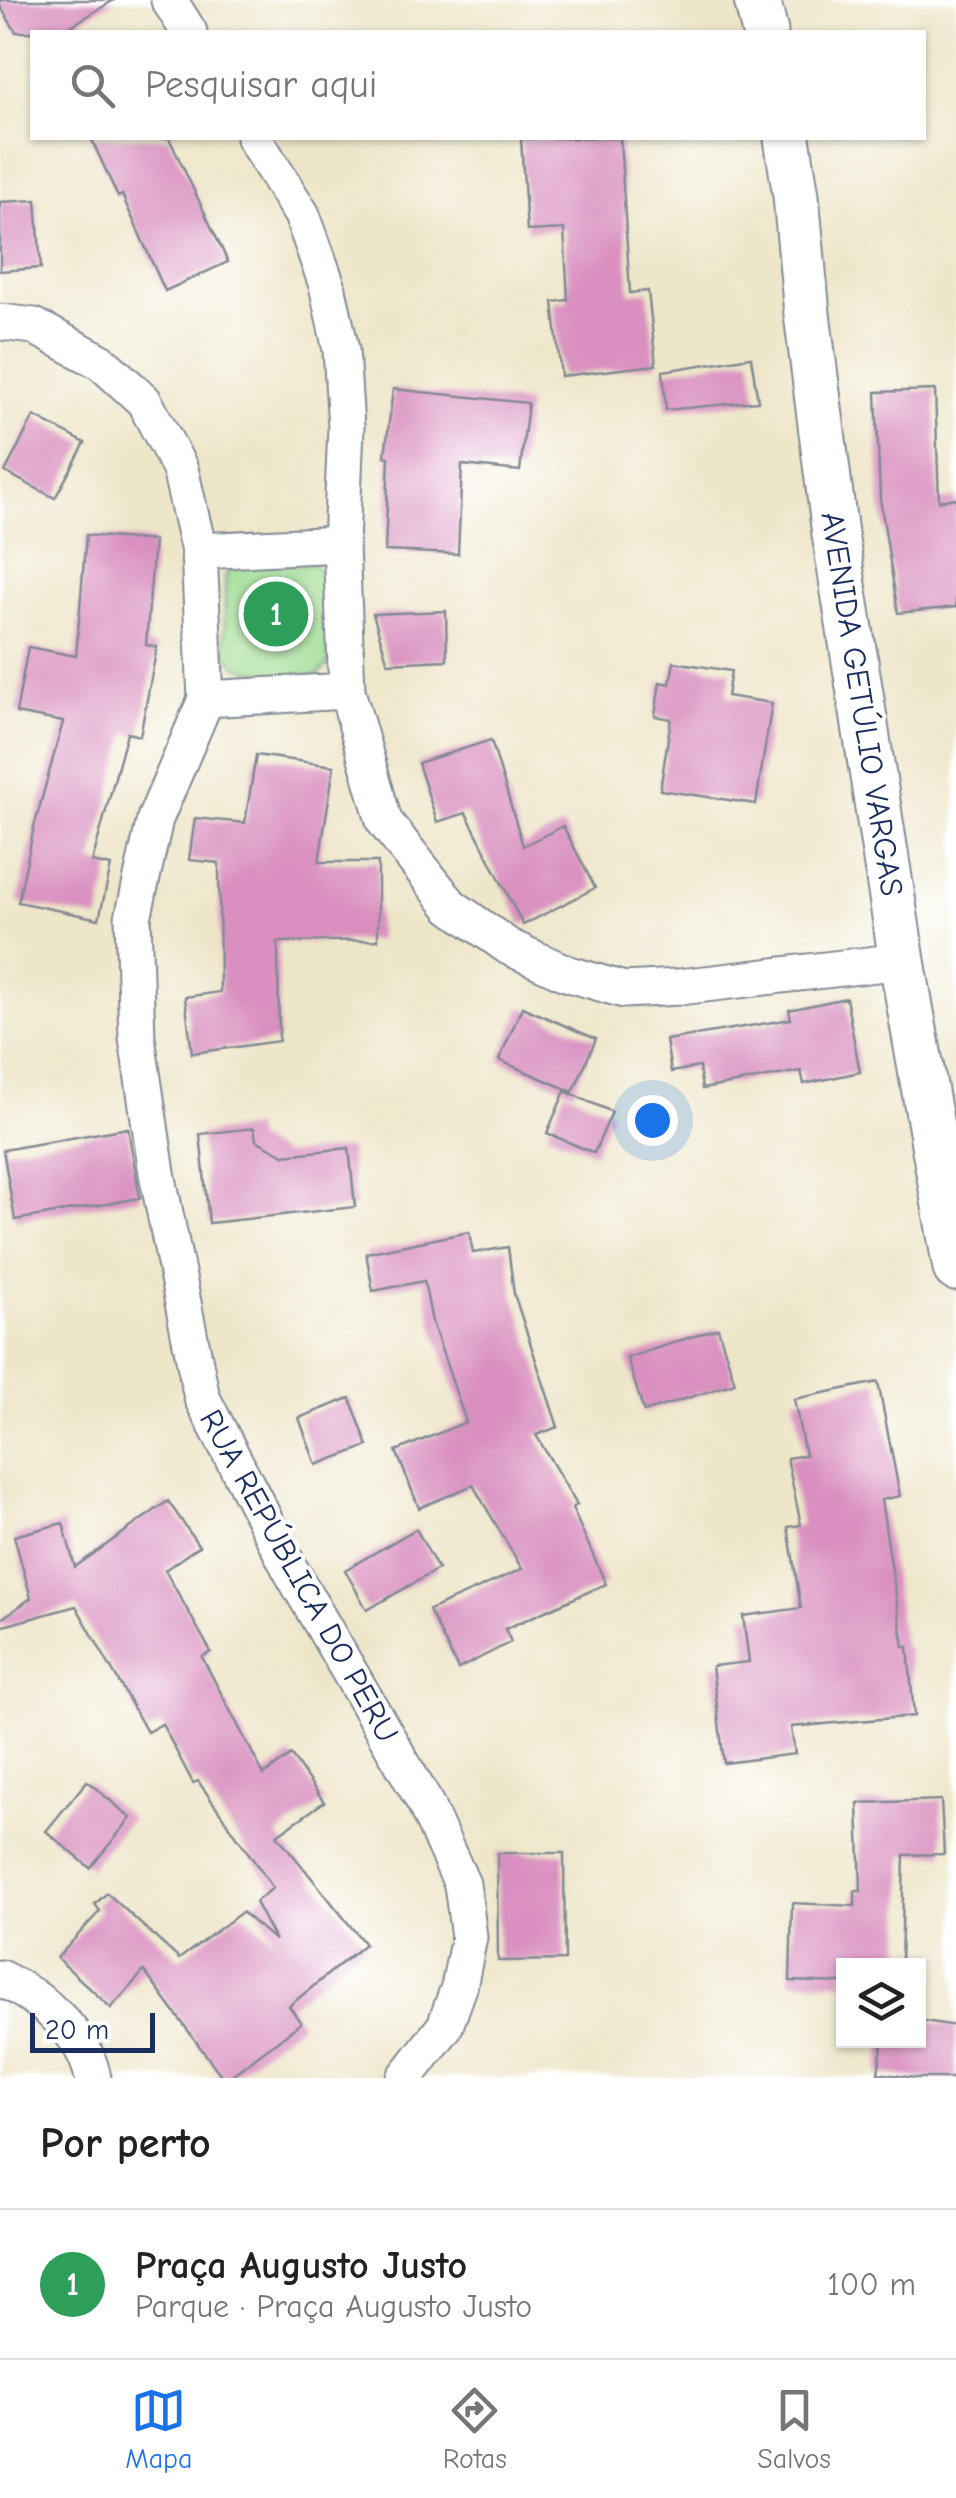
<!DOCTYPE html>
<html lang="pt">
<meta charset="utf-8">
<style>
:root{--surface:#fff;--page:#f2f2f2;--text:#222;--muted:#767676;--line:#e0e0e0;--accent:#1a73e8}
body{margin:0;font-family:"Comic Neue",sans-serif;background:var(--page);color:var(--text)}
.controls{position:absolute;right:30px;bottom:30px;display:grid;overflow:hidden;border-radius:0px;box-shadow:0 2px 8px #0004}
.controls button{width:90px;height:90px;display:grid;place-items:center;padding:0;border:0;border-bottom:2px solid var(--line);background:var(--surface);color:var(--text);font:50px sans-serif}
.scale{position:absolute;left:30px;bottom:25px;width:125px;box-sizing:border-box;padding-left:10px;border:5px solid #1b2f5e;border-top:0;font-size:28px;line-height:35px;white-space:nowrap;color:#1b2f5e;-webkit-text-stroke:8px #fff;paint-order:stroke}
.you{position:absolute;left:652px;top:1120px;width:35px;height:35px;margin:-25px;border:8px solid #fff;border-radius:50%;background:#1a73e8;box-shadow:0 0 0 15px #1a73e833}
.badge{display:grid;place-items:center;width:65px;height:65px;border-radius:50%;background:var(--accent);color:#fff;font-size:32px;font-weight:700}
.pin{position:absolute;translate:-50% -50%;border:5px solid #fff;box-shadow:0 2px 10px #0006}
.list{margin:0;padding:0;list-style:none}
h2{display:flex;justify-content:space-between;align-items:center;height:130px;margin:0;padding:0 40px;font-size:42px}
h2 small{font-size:32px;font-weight:400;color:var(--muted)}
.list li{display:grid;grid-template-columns:65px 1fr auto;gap:30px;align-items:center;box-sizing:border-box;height:150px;padding:0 40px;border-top:2px solid var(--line)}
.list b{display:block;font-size:38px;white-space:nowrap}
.list p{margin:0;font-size:32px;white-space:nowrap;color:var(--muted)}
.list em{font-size:32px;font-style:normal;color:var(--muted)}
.icon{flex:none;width:55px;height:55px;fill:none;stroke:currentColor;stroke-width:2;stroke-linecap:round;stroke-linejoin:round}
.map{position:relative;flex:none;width:956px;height:2078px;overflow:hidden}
.search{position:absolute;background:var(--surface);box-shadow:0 2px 8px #0004;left:30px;right:30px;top:30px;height:110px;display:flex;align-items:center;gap:25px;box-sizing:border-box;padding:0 35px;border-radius:0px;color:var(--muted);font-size:38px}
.sheet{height:280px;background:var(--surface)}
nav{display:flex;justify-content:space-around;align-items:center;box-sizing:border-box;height:140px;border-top:2px solid var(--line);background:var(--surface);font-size:28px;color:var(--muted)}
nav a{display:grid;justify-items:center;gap:5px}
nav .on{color:var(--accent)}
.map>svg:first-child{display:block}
.green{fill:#9fdd92;stroke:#5d8678;stroke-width:2.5}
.building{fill:#d98fbf}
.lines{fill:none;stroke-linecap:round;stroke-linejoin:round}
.minor-casing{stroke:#848a94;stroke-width:39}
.tertiary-casing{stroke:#848a94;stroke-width:49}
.minor{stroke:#fff;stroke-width:35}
.tertiary{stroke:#fff;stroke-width:45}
.labels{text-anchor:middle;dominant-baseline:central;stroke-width:8;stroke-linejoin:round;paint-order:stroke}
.street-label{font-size:32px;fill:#1b2f5e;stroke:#fff}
</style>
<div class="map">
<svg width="956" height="2078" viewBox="0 0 956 2078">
<rect width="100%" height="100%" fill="#fff"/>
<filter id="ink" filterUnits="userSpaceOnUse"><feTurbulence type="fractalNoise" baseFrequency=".01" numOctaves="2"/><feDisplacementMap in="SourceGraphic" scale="20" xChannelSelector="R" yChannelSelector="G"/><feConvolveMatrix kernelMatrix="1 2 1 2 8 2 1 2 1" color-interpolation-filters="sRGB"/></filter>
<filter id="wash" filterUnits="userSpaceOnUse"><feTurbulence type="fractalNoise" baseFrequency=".0048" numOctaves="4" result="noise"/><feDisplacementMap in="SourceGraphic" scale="40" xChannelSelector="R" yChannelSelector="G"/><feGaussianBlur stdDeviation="2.25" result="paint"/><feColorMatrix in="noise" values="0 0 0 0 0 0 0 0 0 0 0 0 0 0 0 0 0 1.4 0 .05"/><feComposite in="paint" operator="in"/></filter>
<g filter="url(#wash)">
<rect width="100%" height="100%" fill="#eee6c9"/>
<polygon class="green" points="313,563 325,577 329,664 318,675 281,678 236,667 224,651 225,576 235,565"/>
<g id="blocks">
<g class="building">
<polygon points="0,0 114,0 61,32 16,32 0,6"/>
<polygon points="91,138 169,138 228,262 165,291 122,195 118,197"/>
<polygon points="545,138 620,138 630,293 648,291 656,365 561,376 553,302 568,300 564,229 527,231 521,139"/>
<polygon points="36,200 41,268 0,271 0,202"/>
<polygon points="751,357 758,401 666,410 663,371"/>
<polygon points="393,389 528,403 520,471 462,465 458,554 385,551 389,457 385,456"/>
<polygon points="935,390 939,501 956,498 956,607 898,613 880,499 876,392"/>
<polygon points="34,416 85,443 55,498 5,472"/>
<polygon points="86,535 154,541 146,645 157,647 140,736 127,733 92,862 111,866 99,919 18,902 34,827 63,722 16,713 28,647 76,656"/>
<polygon points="446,611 447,660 388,663 373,614"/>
<polygon points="674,662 731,671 727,696 772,703 756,804 660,790 671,719 655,716 660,682 670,684"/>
<polygon points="491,740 523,846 563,826 595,888 523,925 466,813 437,822 418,763"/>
<polygon points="256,755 334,766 319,862 378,862 378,940 278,942 279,1041 192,1053 185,997 220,992 219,863 189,860 195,818 245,823"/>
<polygon points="846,998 860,1072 804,1084 801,1071 702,1089 699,1067 671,1072 666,1040 791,1019 789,1010"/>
<polygon points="522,1007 596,1039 573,1092 499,1060"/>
<polygon points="565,1091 612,1112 594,1153 547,1133"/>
<polygon points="128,1128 140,1198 15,1220 3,1150"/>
<polygon points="254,1128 256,1140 284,1155 349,1148 355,1207 209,1223 200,1134"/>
<polygon points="469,1232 473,1253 508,1247 514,1294 558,1427 536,1435 577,1505 572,1508 606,1584 505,1629 511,1642 458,1669 429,1610 522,1569 473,1485 419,1508 396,1451 466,1422 432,1322 424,1281 373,1291 366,1253"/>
<polygon points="718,1328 735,1383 644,1412 627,1358"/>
<polygon points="878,1382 900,1496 881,1500 904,1647 908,1647 914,1716 791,1727 795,1754 724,1763 712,1666 749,1662 743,1616 801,1608 788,1527 801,1525 787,1458 805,1455 794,1399"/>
<polygon points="350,1398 368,1446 316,1465 299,1418"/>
<polygon points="168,1501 199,1546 165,1570 211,1652 202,1657 264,1775 291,1755 324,1802 277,1835 365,1944 289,2006 301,2023 228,2078 223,2078 144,1971 111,2008 57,1958 100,1911 95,1904 107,1893 179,1959 242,1912 275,1940 255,1902 273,1888 198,1781 193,1783 162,1724 147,1732 76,1606 0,1627 0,1620 31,1598 14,1536 63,1523 75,1567"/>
<polygon points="416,1529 438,1569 367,1610 345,1570"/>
<polygon points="87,1781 131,1818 90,1868 46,1831"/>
<polygon points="941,1800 944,1854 904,1855 901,1966 844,1966 844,1983 790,1981 792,1903 855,1906 855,1891 861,1891 858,1803"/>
<polygon points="497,1853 564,1853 565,1960 498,1961"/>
<polygon points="918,2020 956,2026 956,2078 915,2078 878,2073 883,2040 918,2040"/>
</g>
</g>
</g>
<g filter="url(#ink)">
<use href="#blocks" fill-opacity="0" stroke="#848a94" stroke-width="2.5"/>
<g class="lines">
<defs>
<g id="minor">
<polyline points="169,0 189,32"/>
<polyline points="254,138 302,215 327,285 341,350 346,427 341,544 347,691 206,699 199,551 341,544"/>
<polyline points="0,322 34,326 101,362 144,401 180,469 199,551"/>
<polyline points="347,691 384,821 451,906 509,947 566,973 624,990 679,987 902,961"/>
<polyline points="206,699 155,819 133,918 137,1038 157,1173 202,1398 290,1569 424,1801 462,1884 469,1937 459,1987 445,2026 405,2078"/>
<path d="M0,1978C41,1997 84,2032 93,2078"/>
</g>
<g id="tertiary">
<polyline points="757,0 765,32"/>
<polyline points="787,138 796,196 807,314 835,534 902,961 956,1268"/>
</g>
</defs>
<use href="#minor" class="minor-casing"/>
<use href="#tertiary" class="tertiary-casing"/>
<use href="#minor" class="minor"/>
<use href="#tertiary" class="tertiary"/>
</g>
</g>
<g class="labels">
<g class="street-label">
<text transform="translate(862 704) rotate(81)">AVENIDA GETÚLIO VARGAS</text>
<text transform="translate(299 1576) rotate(61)">RUA REPÚBLICA DO PERU</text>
</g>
</g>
</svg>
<div class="controls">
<button><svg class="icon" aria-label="layers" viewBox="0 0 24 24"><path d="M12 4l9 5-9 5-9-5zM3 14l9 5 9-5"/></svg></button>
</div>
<div class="scale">20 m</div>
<div class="you"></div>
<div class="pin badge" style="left:276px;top:614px;background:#2e9e5b">1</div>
<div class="search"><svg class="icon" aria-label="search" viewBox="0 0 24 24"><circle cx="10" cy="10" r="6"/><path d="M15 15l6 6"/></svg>Pesquisar aqui</div>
</div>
<section class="sheet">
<h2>Por perto<small></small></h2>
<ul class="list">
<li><span class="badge" style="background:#2e9e5b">1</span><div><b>Praça Augusto Justo</b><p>Parque · Praça Augusto Justo</p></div><em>100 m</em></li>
</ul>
</section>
<nav>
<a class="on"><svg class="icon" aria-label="map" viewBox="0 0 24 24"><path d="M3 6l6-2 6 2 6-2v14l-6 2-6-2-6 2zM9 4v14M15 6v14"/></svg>Mapa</a>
<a><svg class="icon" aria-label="directions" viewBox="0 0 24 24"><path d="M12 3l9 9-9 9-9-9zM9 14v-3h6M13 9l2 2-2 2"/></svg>Rotas</a>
<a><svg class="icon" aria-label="saved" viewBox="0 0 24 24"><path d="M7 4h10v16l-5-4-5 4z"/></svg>Salvos</a>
</nav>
